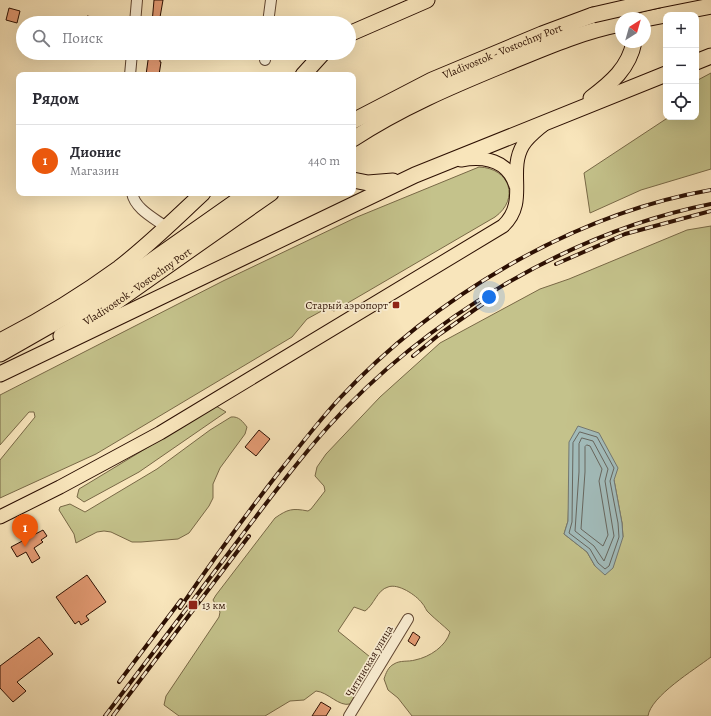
<!DOCTYPE html>
<html lang="ru">
<head>
<meta charset="utf-8">
<style>
  :root { --surface:#fff; --page:#f2f2f3; --text:#2b2b33; --muted:#7c7c81; --line:#e1e1e2; --accent:#ea580c }
  body { margin:0; font-family:Alegreya,serif; background:var(--page); color:var(--text) }
  .controls { position:absolute; right:12px; top:12px; display:grid; overflow:hidden; border-radius:8px; box-shadow:0 4px 16px #0002 }
  .controls button { width:36px; height:36px; display:grid; place-items:center; padding:0; border:0; border-bottom:1px solid var(--line); background:var(--surface); color:var(--text); font:20px sans-serif }
  .compass { position:absolute; left:615px; top:12px; width:36px; height:36px; border-radius:50%; background:var(--surface); box-shadow:0 4px 16px #0002; rotate:37deg }
  .you { position:absolute; left:489px; top:297px; width:14px; height:14px; margin:-10px; border:3px solid #fff; border-radius:50%; background:#1a73e8; box-shadow:0 0 0 6px #1a73e833 }
  .badge { display:grid; place-items:center; width:26px; height:26px; border-radius:50%; background:var(--accent); color:#fff; font-size:13px; font-weight:700 }
  .pin { position:absolute; translate:-50% -33px; filter:drop-shadow(0 1px 2px #0008) }
  .pin::after { content:''; position:absolute; top:21px; width:14px; height:12px; background:inherit; clip-path:polygon(0 0,100% 0,50% 100%) }
  .list { margin:0; padding:0; list-style:none }
  h2 { display:flex; justify-content:space-between; align-items:center; height:52px; margin:0; padding:0 16px; font-size:17px }
  h2 small { font-size:13px; font-weight:400; color:var(--muted) }
  .list li { display:grid; grid-template-columns:26px 1fr auto; gap:12px; align-items:center; box-sizing:border-box; height:72px; padding:0 16px; border-top:1px solid var(--line) }
  .list b { display:block; font-size:15px; white-space:nowrap }
  .list p { margin:0; font-size:13px; white-space:nowrap; color:var(--muted) }
  .list em { font-size:13px; font-style:normal; color:var(--muted) }
  .icon { flex:none; width:22px; height:22px; fill:none; stroke:currentColor; stroke-width:2; stroke-linecap:round; stroke-linejoin:round }
  .map { position:relative; flex:none; width:711px; height:716px; overflow:hidden }
  .search { position:absolute; background:var(--surface); box-shadow:0 4px 16px #0002; left:16px; top:16px; width:340px; height:44px; display:flex; align-items:center; gap:10px; box-sizing:border-box; padding:0 14px; border-radius:22px; color:var(--muted); font-size:15px }
  .panel { position:absolute; background:var(--surface); box-shadow:0 4px 16px #0002; left:16px; top:72px; width:340px; height:124px; border-radius:8px }
  .map>svg:first-child { display:block }
  .green { fill:#c4c28b; stroke:#786846; fill-rule:evenodd }
  .water { fill:#a2bcbb; stroke:#737771 }
  .lines { fill:none; stroke-linecap:round; stroke-linejoin:round }
  .shore { stroke:#67665e; stroke-width:1 }
  .building { fill:#e49b74; stroke:#2c0f02 }
  .minor-casing { stroke:#5f4430; stroke-width:12 }
  .major-casing { stroke:#2c0f02; stroke-width:15 }
  .highway-casing { stroke:#2c0f02; stroke-width:17 }
  .minor { stroke:#faeed3; stroke-width:10 }
  .major { stroke:#f8e5bb; stroke-width:13 }
  .highway { stroke:#f8e5bb; stroke-width:15 }
  .rail-casing { stroke:#2c0f02; stroke-width:4 }
  .rail { stroke:#faeed3; stroke-width:2.5; stroke-dasharray:8; stroke-linecap:butt }
  .highway-bridge-casing { stroke:#2c0f02; stroke-width:17; stroke-linecap:butt }
  .highway-bridge { stroke:#f8e5bb; stroke-width:15 }
  .poi-dot { fill:#8f2418; stroke:#faeed3; stroke-width:1.5 }
  .labels { text-anchor:middle; stroke-width:3.5; stroke-linejoin:round; paint-order:stroke }
  .street-label { font-size:11px; fill:#2c0f02; stroke:#faeed3 }
  .poi-label { font-size:11px; fill:#2c0f02; stroke:#faeed3; text-anchor:end }
</style>
</head>
<body>
<div class="map">
<svg width="711" height="716" viewBox="0 0 711 716">
  <rect width="100%" height="100%" fill="#f8e5bb"/>
  <filter id="stains"><feTurbulence type="fractalNoise" baseFrequency=".005" numOctaves="4"/><feColorMatrix values="0 0 0 0 .2 0 0 0 0 .09 0 0 0 0 .02 0 0 0 .5 -.17"/></filter>
  <radialGradient id="worn" r=".72"><stop offset=".6" stop-color="#630" stop-opacity="0"/><stop offset="1" stop-color="#630" stop-opacity=".3"/></radialGradient>
  <path class="green" d="M711 73V169L641 190 590 213 584 173 669 117H696V81Z
    M479 167C510 168 520 199 495 217L334 311 327 308 307 319 292 337 96 454 0 498V460L35 417 34 412H29L0 445V395L223 281 357 217Z
    M711 226V657C694 670 651 696 648 716H412L398 698 388 690 384 679C386 673 388 667 394 664 400 660 408 662 415 660 430 657 446 646 450 632 443 625 436 620 429 613 426 611 425 606 422 603 416 595 398 583 388 587 377 590 374 605 365 611L354 607 338 631 375 661 350 704C339 707 328 692 316 691L304 700 290 701 265 716H179L164 705 166 696 219 617 220 612 213 600 216 595 275 518C288 509 292 508 308 511L311 509 325 491 324 486 315 476 317 467 326 454 380 397 440 343 540 289 569 279 687 230ZM570 472 614 480 622 523 623 537 595 566 587 552 564 534 568 521Z
    M216 406 226 412 139 472 84 502 77 497 79 489Z
    M231 417C239 416 243 422 247 427L245 434 220 468 213 484V498L209 506 189 533 178 539 141 542H132L111 532 104 531 97 532 76 543 74 534 59 510 60 507 70 504 85 512 157 469 210 430Z"/>
  <path class="water" d="M578 426 599 433 618 468 614 480 622 523 623 537 613 568 605 575 595 566 587 552 564 534 568 521 569 442Z"/>
  <g class="lines">
    <path class="shore" d="M580 432 597 437 614 468 610 481 618 523 619 537 609 566 605 569 598 563 590 549 569 533 572 522 573 443Z
      M582 438 593 441 608 469 605 481 614 536 604 561 594 546 575 531 579 472V444Z
      M587 445 590 446 602 469 599 481 608 535 603 546 581 529 585 472V447Z"/>
  </g>
  <path class="building" d="M154 0H163L159 23H152Z
    M9 8 20 11 17 23 6 20Z
    M87 16 108 20V23H85Z
    M233 17 256 18V23H233Z
    M149 53H160V62H161L159 75H146Z
    M259 430 270 439 256 456 245 447Z
    M43 530 47 536 41 540 43 542 34 548 40 558 32 563 26 552 17 557 11 547Z
    M87 575 106 602 86 616 89 620 81 625 79 621 75 624 56 597Z
    M413 632 420 637 415 646 408 641Z
    M39 637 53 654 17 682 26 691 13 702 0 688V666Z
    M321 702 331 708 326 716H312Z"/>
  <g class="lines">
    <defs>
      <path id="minor" d="M135 23 137 0
        M268 23 271 0
        M265 60V53
        M130 75 132 53
        M132 193C135 209 154 218 166 227
        M349 716 408 619"/>
      <path id="major" d="M461 160C484 156 508 160 516 186
        M0 517 60 487 160 433 503 226C529 202 507 172 523 145 528 137 536 131 543 125"/>
      <g id="highway">
        <path d="M645 19 711 6"/>
        <path d="M349 34 427 0"/>
        <path d="M696 62 711 56"/>
        <path d="M303 75 323 53"/>
        <path d="M591 98C611 83 629 68 634 42"/>
        <path id="s1" d="M353 121 432 80 542 34 593 15"/>
        <path d="M353 139C400 108 452 86 503 65 542 49 580 32 621 24"/>
        <path d="M353 180 368 183 393 181"/>
        <path id="s2" d="M61 336 106 309 271 193"/>
        <path d="M0 341C41 320 82 295 119 268 149 245 176 218 203 193"/>
        <path d="M0 354 100 297 248 193"/>
        <path d="M0 374 415 175 666 74"/>
      </g>
    </defs>
    <use href="#minor" class="minor-casing"/>
    <use href="#major" class="major-casing"/>
    <use href="#highway" class="highway-casing"/>
    <use href="#minor" class="minor"/>
    <use href="#major" class="major"/>
    <use href="#highway" class="highway"/>
    <defs>
      <path id="rail" d="M556 264 625 234 711 211
        M413 356 440 334 487 301
        M180 608C212 561 245 516 279 472 299 447 318 422 339 399 434 297 573 214 711 190
        M119 682 181 600
        M105 716C148 659 191 603 234 546 264 506 294 465 328 427 424 320 569 232 711 204
        M113 716 249 536"/>
    </defs>
    <use href="#rail" class="rail-casing"/>
    <use href="#rail" class="rail"/>
    <defs>
      <path id="highway-bridge" d="M593 15 659 0"/>
    </defs>
    <use href="#highway-bridge" class="highway-bridge-casing"/>
    <use href="#highway-bridge" class="highway-bridge"/>
  </g>
  <g class="poi-dot">
    <rect x="392" y="301" width="8" height="8" rx="2"/>
    <rect x="188" y="600" width="10" height="10" rx="2"/>
  </g>
  <g class="labels">
    <g class="street-label">
      <text dy="4" stroke="none"><textPath href="#s1" startOffset="165">Vladivostok - Vostochny Port</textPath></text>
      <text dy="4" stroke="none"><textPath href="#s2" startOffset="91">Vladivostok - Vostochny Port</textPath></text>
      <text transform="translate(369 661) rotate(-59)" y="4">Читинская улица</text>
    </g>
    <g class="poi-label">
      <text x="388" y="309">Старый аэропорт</text>
      <text x="202" y="609" text-anchor="start">13 км</text>
    </g>
  </g>
  <rect width="100%" height="100%" filter="url(#stains)"/>
  <rect width="100%" height="100%" fill="url(#worn)"/>
</svg>
<div class="controls">
<button>+</button>
<button>−</button>
<button><svg class="icon" aria-label="locate" viewBox="0 0 24 24"><circle cx="12" cy="12" r="6"/><path d="M12 2v4M12 18v4M2 12h4M18 12h4"/></svg></button>
</div>
<svg class="compass" viewBox="-18 -18 36 36"><path d="M0-13l5 13h-10z" fill="#e53935"/><path d="M0 13l5-13h-10z" fill="#7c7c81"/></svg>
<div class="you"></div>
<div class="pin badge" style="left:25px;top:547px">1</div>
<div class="search"><svg class="icon" aria-label="search" viewBox="0 0 24 24"><circle cx="10" cy="10" r="6"/><path d="M15 15l6 6"/></svg>Поиск</div>
<section class="panel">
<h2>Рядом<small></small></h2>
<ul class="list">
<li><span class="badge">1</span><div><b>Дионис</b><p>Магазин</p></div><em>440 m</em></li>
</ul>
</section>
</div>
</body>
</html>
